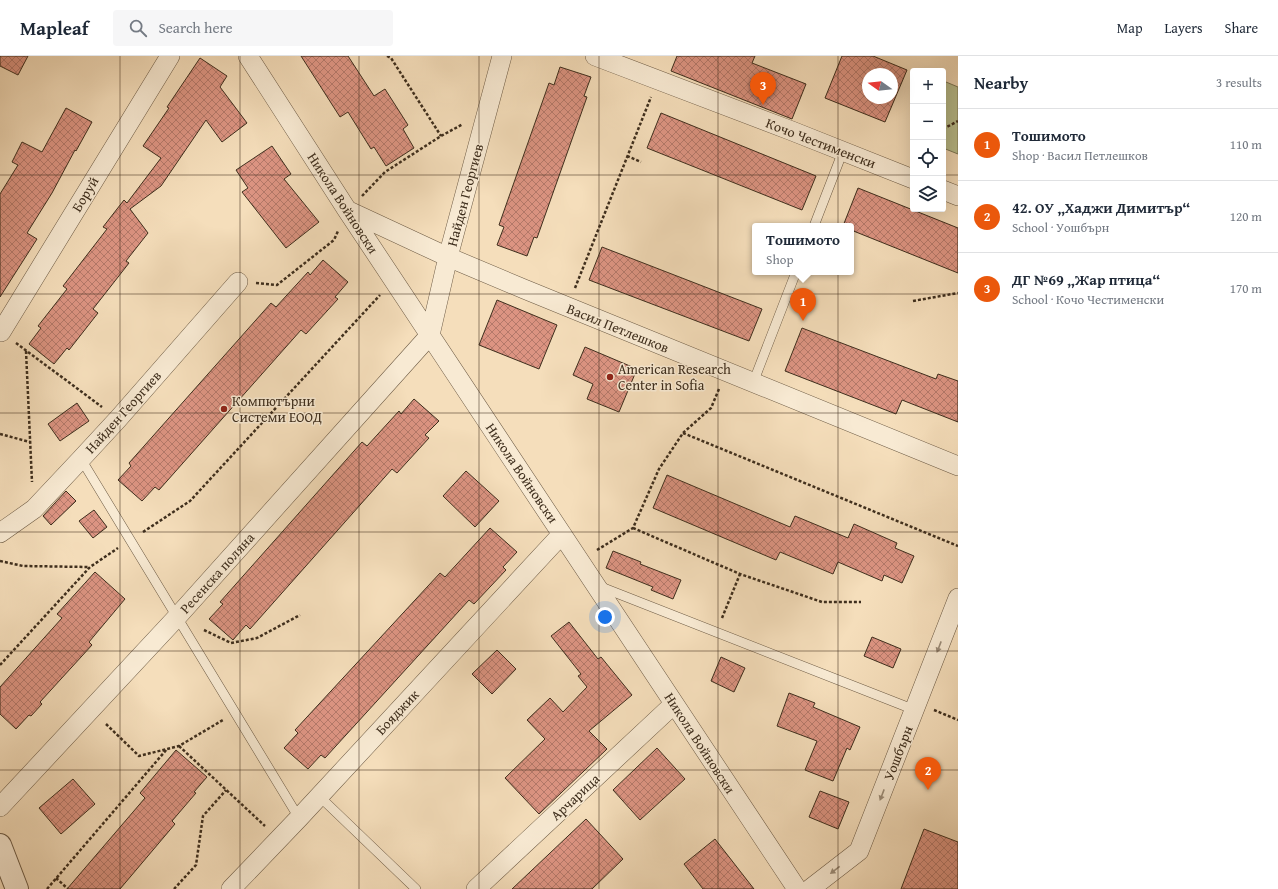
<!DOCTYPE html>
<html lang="en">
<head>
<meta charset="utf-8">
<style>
  :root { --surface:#fff; --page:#f6f6f7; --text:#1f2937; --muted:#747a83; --line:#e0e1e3; --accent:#ea580c }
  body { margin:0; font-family:"Gentium Book Plus",serif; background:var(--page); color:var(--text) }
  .controls { position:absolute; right:12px; top:12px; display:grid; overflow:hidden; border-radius:4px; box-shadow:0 4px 16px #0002 }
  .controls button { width:36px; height:36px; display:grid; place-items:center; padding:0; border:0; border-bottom:1px solid var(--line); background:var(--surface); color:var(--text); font:20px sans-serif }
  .compass { position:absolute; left:862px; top:12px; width:36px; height:36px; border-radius:50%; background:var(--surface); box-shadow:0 4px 16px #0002; rotate:285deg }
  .you { position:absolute; left:605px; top:561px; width:14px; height:14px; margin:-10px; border:3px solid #fff; border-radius:50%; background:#1a73e8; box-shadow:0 0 0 6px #1a73e833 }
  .badge { display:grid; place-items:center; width:26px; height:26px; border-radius:50%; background:var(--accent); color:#fff; font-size:13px; font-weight:700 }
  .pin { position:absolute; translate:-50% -33px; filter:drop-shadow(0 1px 2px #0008) }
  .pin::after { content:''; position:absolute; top:21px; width:14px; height:12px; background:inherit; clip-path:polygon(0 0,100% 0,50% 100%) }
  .popup { position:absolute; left:752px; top:167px; width:102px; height:52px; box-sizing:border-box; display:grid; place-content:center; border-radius:4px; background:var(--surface); filter:drop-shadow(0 1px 3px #0005); font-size:13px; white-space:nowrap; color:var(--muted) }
  .popup b { font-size:15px; color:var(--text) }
  .popup::after { content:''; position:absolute; left:50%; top:100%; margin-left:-8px; border:8px solid transparent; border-top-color:var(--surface) }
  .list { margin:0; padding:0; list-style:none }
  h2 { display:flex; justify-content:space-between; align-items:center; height:52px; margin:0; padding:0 16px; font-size:17px }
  h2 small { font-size:13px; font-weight:400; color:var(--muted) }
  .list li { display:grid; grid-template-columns:26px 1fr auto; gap:12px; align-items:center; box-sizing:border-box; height:72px; padding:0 16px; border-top:1px solid var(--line) }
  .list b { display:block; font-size:15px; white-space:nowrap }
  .list p { margin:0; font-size:13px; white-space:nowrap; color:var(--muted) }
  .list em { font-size:13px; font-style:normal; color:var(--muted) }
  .icon { flex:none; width:22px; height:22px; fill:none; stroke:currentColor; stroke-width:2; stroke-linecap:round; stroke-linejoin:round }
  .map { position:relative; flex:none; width:958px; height:833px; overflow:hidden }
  header { display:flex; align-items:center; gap:24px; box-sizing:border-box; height:56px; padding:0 20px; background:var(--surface); border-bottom:1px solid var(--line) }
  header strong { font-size:19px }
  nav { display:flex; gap:22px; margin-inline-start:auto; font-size:14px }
  .search { width:280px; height:36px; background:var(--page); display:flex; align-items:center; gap:10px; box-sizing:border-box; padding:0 14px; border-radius:4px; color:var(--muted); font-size:15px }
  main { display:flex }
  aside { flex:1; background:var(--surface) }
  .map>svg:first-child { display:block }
  .green { fill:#bac292; stroke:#7c7858 }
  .building { fill:url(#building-cross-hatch); stroke:#3e2e1d; fill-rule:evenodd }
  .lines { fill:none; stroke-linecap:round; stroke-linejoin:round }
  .service-casing { stroke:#6c5a44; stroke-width:10 }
  .minor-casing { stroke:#6c5a44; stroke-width:20 }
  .tertiary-casing { stroke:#6c5a44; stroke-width:24 }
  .path { stroke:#3e2e1d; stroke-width:2.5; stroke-dasharray:3 2; stroke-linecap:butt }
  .service { stroke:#f8ead3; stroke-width:9 }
  .minor { stroke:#f8ead3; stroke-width:19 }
  .tertiary { stroke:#f8ead3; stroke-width:22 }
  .oneway { fill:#9b8c78 }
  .grid { fill:none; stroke:#3e2e1d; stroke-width:1; stroke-opacity:0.55 }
  .poi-dot { fill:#8f2418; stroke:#f8ead3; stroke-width:1.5 }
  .labels { text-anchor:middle; stroke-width:3; stroke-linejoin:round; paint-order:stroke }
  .street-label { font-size:14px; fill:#3e2e1d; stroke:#f8ead3 }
  .poi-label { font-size:14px; fill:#3e2e1d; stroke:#f8ead3; text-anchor:start }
</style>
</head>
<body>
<header>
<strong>Mapleaf</strong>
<div class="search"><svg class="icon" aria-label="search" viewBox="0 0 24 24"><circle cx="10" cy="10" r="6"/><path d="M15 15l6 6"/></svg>Search here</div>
<nav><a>Map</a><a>Layers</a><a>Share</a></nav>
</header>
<main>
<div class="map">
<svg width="958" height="833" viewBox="0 0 958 833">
  <defs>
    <pattern id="building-cross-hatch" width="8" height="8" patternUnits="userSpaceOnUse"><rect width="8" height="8" fill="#dc9482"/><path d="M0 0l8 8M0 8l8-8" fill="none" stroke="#b4796a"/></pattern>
  </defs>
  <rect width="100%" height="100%" fill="#f5debb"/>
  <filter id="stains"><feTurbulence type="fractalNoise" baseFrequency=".005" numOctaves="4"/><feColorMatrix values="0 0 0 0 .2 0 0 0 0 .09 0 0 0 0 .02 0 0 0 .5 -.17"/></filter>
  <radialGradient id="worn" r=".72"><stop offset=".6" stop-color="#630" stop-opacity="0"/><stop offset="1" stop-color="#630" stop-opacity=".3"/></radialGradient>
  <path class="green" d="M946 26 958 31V98L943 92V33Z"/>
  <path class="building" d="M0 0H28L18 19 0 10Z
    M301 0H348L374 40 385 33 408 69 403 73 414 92 386 110 374 91 371 93 348 56 340 61Z
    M677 0H755L752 7 806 28 792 63 671 15Z
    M842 0H873L907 14 885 66 825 42ZM868 18H892V42H868Z
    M200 2 227 20 220 31 247 67 222 86 206 64 161 130 130 153 148 177 126 205 129 207 93 253 98 257 69 294 67 292 54 308 29 288 41 272 38 270 67 233 63 230 107 173 103 171 124 144 127 147 161 102 143 90 169 52 167 51Z
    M560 11 591 21 584 40 587 41 537 182 534 181 527 200 497 189 504 171 499 169 549 27 554 29Z
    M66 52 92 66 76 95 75 94 52 137 27 177 37 183 0 241V138L18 109 12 106 22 86 42 96Z
    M661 57 816 120 802 154 647 92Z
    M272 90 291 118 284 123 319 166 286 192 242 136 248 132 236 114Z
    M858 132 958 172V217L851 174V170H843Z
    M602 191 762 253 749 285 589 224Z
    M323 204 348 226 335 241 338 243 306 278 301 274 159 434 155 431 142 445 118 424 131 410 129 407 271 247 276 251 308 216 310 219Z
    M497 244 557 269 539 313 479 289Z
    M802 272 936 323 938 318 958 325V366L902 344 896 358 785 315Z
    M585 291 637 313 619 356 587 343 593 328 573 319Z
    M414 343 439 365 425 379 429 382 397 417 392 413 250 573 246 569 233 584 209 563 223 548 220 546 362 386 367 390 399 355 401 358Z
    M77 347 89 365 60 385 48 368Z
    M466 415 499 445 475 471 443 440Z
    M667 419 790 471 795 460 848 482 854 468 897 487 895 492 914 500 902 527 884 519 882 525 838 506 833 518 780 496 776 504 653 452Z
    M66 435 76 445 51 469 43 460Z
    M94 454 107 471 93 482 79 465Z
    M490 472 517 496 503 511 506 514 474 548 469 544 325 702 321 699 308 713 284 692 298 677 295 674 440 517 445 521Z
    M613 495 641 506 640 508 681 524 673 543 651 534 653 531 606 512Z
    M95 516 125 543 89 586 92 589 40 646 42 648 31 660 29 659 16 673 0 658V631L62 562 57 558Z
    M569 566 598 603 601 601 632 639 589 675 607 693 539 758 505 722 545 683 527 664 550 642 563 656 587 631 578 620 581 618 551 580Z
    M872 581 901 593 893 612 864 600Z
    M497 594 516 613 492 638 472 618Z
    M721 601 745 612 734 636 711 625Z
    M789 637 815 647 813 651 860 671 850 694 847 692 833 725 805 714 817 685 777 670Z
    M657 692 685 723 640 764 613 734Z
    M176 694 207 721 194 736 196 737 172 765 175 768 120 833H67L145 742 140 737Z
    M73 723 95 748 61 778 39 752Z
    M820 735 849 746 838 773 809 761Z
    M586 763 623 803 592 833H512Z
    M924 773 958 786V833H901Z
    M715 783 754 833H703L684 808Z"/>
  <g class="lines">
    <defs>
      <path id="service" d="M814 170 843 95
        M753 327 796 216
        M81 403 299 762
        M601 531 915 654
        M319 740 416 833"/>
      <path id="minor" d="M248 0 347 154 797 833
        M595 0 792 75 913 123
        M943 134 958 140
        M347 154 448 201 524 233 958 410
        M1 276 170 0
        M0 477 34 453 81 403 118 363 238 226
        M0 751 177 561 430 279 448 201 502 0
        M231 833 299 762 562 478
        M476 833 674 648
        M810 833 859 795 958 542"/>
      <path id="tertiary" d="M0 789 17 833"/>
    </defs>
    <use href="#service" class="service-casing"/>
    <use href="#minor" class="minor-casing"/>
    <use href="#tertiary" class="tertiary-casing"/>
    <path class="path" d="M387 0 391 2 441 80
      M943 73 958 65
      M627 100 641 106
      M362 140 385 116 441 80 463 68
      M256 227 277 229 334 184 338 175
      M575 232 651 41
      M913 245 958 237
      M16 287 102 351
      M26 295 32 426
      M683 377 958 490
      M0 378 30 386
      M633 472 740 518 822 546H861
      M143 476 190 445 380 239
      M597 494 633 472 659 413 683 377 711 352 719 333
      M0 505 23 510 89 511
      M722 562 740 518
      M204 574 231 587 257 582 300 559
      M0 609 90 511 118 492
      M934 654 958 664
      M106 668 139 700 179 690 223 664
      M179 690 265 770
      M56 822 68 833
      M47 833 167 693
      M174 833 196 809 203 760 226 734"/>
    <use href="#service" class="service"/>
    <use href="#minor" class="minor"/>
    <use href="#tertiary" class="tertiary"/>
  </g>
  <defs><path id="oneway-solid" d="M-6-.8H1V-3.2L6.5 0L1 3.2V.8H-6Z"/></defs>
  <g class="oneway">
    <use href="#oneway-solid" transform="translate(939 591) rotate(111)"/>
    <use href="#oneway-solid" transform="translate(882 739) rotate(111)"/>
    <use href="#oneway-solid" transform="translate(835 814) rotate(142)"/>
  </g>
  <path class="grid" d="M120 0V833M240 0V833M359 0V833M479 0V833M599 0V833M718 0V833M838 0V833M0 119H913M943 119H958M0 238H958M0 357H958M0 476H958M0 595H958M0 714H958"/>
  <g class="poi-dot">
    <circle cx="610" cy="321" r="4"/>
    <circle cx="224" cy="353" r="4"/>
  </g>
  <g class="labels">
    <g class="street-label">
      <text transform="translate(821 87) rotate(21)" y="5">Кочо Честименски</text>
      <text transform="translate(85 138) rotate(-59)" y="5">Боруй</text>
      <text transform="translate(465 139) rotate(-75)" y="5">Найден Георгиев</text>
      <text transform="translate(343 147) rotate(57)" y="5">Никола Войновски</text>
      <text transform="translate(618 272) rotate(22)" y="5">Васил Петлешков</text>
      <text transform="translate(123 356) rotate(-48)" y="5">Найден Георгиев</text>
      <text transform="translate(522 417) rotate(56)" y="5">Никола Войновски</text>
      <text transform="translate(217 517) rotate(-48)" y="5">Ресенска поляна</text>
      <text transform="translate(397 656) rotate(-47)" y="5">Бояджик</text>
      <text transform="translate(700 687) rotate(57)" y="5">Никола Войновски</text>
      <text transform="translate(898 697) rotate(-69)" y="5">Уошбърн</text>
      <text transform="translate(575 741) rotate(-43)" y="5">Арчарица</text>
    </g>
    <g class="poi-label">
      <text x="618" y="318">American Research<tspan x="618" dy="16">Center in Sofia</tspan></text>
      <text x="232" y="350">Компютърни<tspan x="232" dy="16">Системи ЕООД</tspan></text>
    </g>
  </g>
  <rect width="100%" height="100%" filter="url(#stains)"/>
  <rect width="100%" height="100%" fill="url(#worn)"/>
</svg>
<div class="controls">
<button>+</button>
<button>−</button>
<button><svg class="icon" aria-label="locate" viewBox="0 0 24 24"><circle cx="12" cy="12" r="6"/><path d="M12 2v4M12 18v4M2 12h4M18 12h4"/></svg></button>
<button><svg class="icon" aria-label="layers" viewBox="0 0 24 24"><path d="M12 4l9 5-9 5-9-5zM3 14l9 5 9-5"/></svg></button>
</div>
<svg class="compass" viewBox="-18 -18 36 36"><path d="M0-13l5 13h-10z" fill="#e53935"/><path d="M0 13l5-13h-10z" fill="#747a83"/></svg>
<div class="you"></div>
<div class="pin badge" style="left:803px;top:265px">1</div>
<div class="popup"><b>Тошимото</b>Shop</div>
<div class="pin badge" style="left:928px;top:734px">2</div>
<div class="pin badge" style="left:763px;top:49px">3</div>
</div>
<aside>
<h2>Nearby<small>3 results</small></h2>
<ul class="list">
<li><span class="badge">1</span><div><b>Тошимото</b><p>Shop · Васил Петлешков</p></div><em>110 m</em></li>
<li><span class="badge">2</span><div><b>42. ОУ „Хаджи Димитър“</b><p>School · Уошбърн</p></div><em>120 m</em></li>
<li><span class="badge">3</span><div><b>ДГ №69 „Жар птица“</b><p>School · Кочо Честименски</p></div><em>170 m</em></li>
</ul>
</aside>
</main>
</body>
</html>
